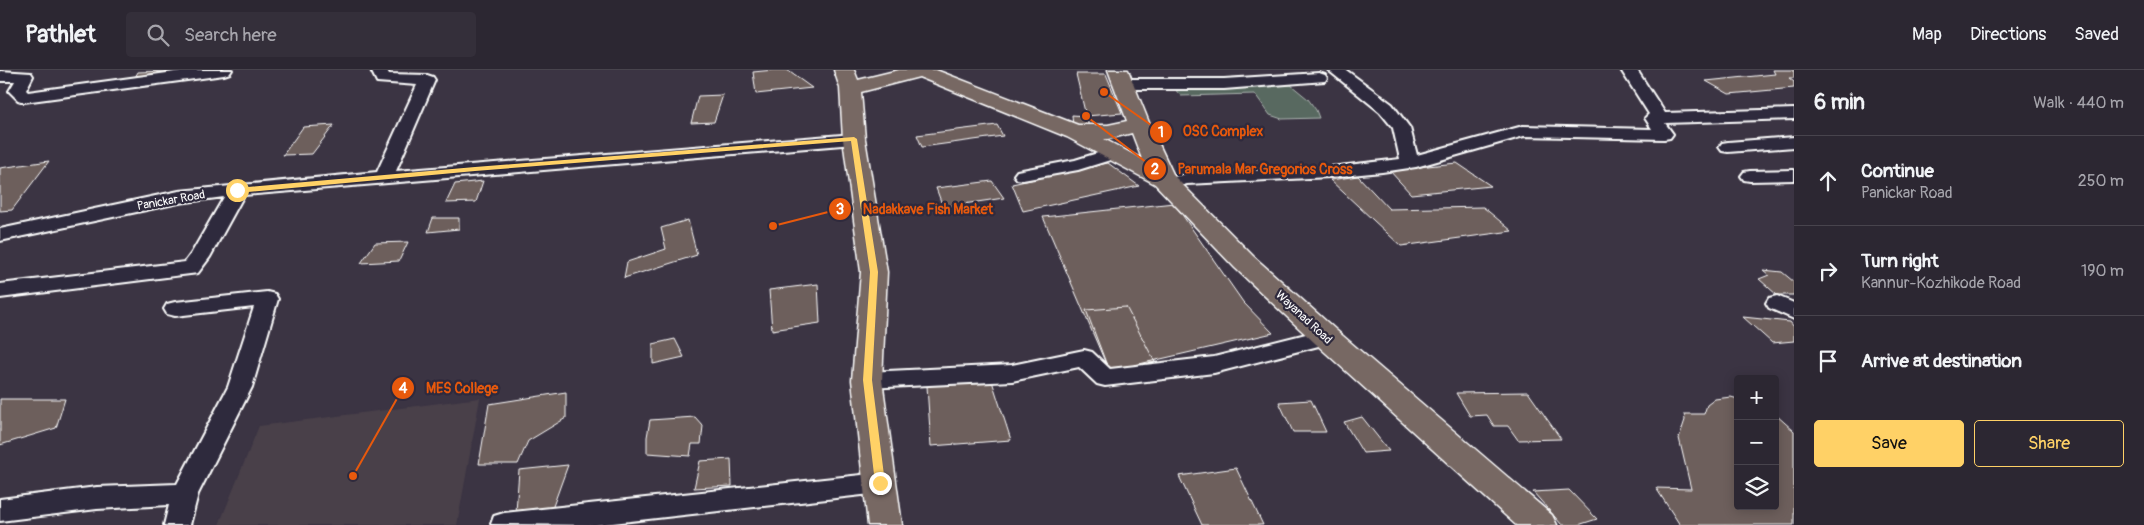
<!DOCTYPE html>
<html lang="en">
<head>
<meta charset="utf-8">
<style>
  :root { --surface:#2c2732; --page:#342f3a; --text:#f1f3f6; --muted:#a6a5ac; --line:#48444d; --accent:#ffd166 }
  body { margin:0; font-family:Pangolin,sans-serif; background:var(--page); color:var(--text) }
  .controls { position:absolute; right:15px; bottom:15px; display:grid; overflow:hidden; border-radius:5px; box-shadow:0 2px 12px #0003 }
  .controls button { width:45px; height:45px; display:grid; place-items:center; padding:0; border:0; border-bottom:1px solid var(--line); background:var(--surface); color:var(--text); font:25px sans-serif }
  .stop { position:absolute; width:15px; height:15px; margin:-11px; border:4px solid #ffd166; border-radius:50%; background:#fff }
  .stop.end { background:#ffd166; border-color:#fff; box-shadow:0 1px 5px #0008 }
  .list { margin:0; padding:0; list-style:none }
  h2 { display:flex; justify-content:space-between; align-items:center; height:65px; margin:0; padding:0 20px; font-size:21px }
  h2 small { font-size:16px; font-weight:400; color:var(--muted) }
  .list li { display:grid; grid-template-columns:32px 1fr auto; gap:15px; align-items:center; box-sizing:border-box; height:90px; padding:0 20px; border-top:1px solid var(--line) }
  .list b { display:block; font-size:19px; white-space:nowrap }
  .list p { margin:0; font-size:16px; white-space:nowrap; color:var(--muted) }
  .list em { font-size:16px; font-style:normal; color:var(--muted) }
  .actions { display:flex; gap:10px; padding:15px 20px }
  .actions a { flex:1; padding:11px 0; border:1px solid var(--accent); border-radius:5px; text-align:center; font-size:18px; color:var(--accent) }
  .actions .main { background:var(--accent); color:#111 }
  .icon { flex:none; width:28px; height:28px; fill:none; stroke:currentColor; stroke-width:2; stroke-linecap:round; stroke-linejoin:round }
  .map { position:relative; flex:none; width:1794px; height:455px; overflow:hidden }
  header { display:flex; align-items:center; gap:30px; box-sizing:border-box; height:70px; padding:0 25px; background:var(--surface); border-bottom:1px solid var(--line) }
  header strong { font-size:24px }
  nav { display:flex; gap:28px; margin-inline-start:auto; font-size:18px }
  .search { width:350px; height:45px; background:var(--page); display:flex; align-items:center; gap:12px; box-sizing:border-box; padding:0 18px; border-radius:5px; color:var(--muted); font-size:19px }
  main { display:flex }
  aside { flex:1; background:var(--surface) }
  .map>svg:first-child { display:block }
  .built { fill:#4a414a }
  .green { fill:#586961; stroke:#acb4b0 }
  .building { fill:#6d5e5b; stroke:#fff }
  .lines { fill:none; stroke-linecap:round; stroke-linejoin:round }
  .minor-casing { stroke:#fff; stroke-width:4 }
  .major-casing { stroke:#fff; stroke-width:3 }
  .minor { fill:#2f2a3d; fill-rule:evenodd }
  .major { fill:#776864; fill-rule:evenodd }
  .route { fill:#ffd166 }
  .labels { text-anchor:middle; stroke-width:4.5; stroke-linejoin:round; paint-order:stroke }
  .street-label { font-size:12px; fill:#fff; stroke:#2f2a3d }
  .leader { fill:none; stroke:#e8590c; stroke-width:2 }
  .callout-dot { fill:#e8590c; stroke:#2f2a3d; stroke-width:2 }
  .mark-label { font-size:15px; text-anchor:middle; font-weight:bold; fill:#fff }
  .callout-label { font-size:14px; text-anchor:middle; font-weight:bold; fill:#e8590c; stroke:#2f2a3d; stroke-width:4.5; stroke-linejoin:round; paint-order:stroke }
</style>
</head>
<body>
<header>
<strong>Pathlet</strong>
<div class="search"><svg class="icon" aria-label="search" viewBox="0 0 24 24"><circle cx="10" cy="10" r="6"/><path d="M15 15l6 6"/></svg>Search here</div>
<nav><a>Map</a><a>Directions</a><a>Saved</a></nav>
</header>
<main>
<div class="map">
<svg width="1794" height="455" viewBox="0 0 1794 455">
  <rect width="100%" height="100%" fill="#3b3443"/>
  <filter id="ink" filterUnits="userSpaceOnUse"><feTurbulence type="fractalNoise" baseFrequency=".02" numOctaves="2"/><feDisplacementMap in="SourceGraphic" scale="10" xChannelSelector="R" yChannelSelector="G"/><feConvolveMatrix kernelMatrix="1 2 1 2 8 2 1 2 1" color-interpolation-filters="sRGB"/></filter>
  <g filter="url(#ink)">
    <path class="built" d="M480 328 457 455H219L259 356Z"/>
    <path class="green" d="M1241 7 1259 13 1291 15 1308 29 1316 40 1319 48 1282 49 1270 45 1255 24 1181 26 1168 12Z"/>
    <path class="building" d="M774 0H787L812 18 756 24 753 2Z
      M1773 0H1794V8H1789L1794 12V18L1729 24 1706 11 1775 4Z
      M169 1 164 6 134 9 138 2Z
      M1076 4H1106L1122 43 1086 46Z
      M723 25 714 52 691 53 698 26Z
      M1072 45 1086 46 1089 57H1073Z
      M334 55 312 84 283 85 303 57Z
      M997 55 1003 66 922 77 917 65Z
      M49 91 12 140 0 141V98Z
      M1108 93 1139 116 1023 141 1012 114Z
      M1457 93 1491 116 1411 124 1389 100Z
      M1358 106 1389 139 1483 137 1512 161 1401 176 1330 110Z
      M483 111 476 132 446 133 455 114Z
      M992 111 1004 128 943 137 936 118Z
      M1174 133 1243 232 1273 263 1109 301 1043 147Z
      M433 148H459V159L428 162Z
      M688 150 697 185 624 208 627 192 666 179 661 158Z
      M408 172 399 191 361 193 375 173Z
      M1763 200 1782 202 1794 212V225H1777L1759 209 1769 205Z
      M818 214 820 253 772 260 769 220Z
      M1126 237 1157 296 1109 301 1086 240Z
      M1743 247 1790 252 1794 257V271L1772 273Z
      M675 269 684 287 653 294V274Z
      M991 308 1011 370 931 376 927 316Z
      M566 322V348L528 371 518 394H479L489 334Z
      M1528 322 1561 369 1518 370 1508 356H1494L1487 345 1470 346 1456 323Z
      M1731 327 1738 329V436H1775V344L1794 361V455H1680L1656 418 1691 419 1679 368 1685 350 1684 344H1704L1707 335 1715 329Z
      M0 329H65L56 358 0 375Z
      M1311 330 1326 362H1293L1279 332Z
      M695 347 703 356 701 374H692L690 386 647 383V367L650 350Z
      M1362 347 1389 381 1363 383 1344 352Z
      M731 389 732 416 694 418 700 391Z
      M568 395 552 439 516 442 519 400Z
      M1236 398 1263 455H1202L1179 406Z
      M1569 420 1597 449 1578 455H1562L1533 422Z"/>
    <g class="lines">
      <defs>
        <path id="minor" d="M189 0H232L230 3 224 5 24 32 18 30 9 21 15 11H0V1L31 3 33 6 26 20 28 22Z
          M371 0H387L389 4 427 5 433 7 435 10 396 101 854 64 860 65 863 69 860 73 854 74 244 125 210 187 198 203 0 228V214L185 192 191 184 224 127 179 133 0 171V159L179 121 377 102 417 15 377 12Z
          M1328 0H1346L1392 34 1410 58 1417 85 1523 56 1652 59 1645 48 1649 44 1621 0H1637L1665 43 1794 39V49L1665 53 1673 64 1670 68 1664 69 1524 66 1416 97 1382 102 1330 107 1187 114 1167 120 1160 118 1158 114 1160 110 1187 104 1330 97 1400 89 1393 58 1380 42Z
          M1319 3 1325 5 1327 8 1325 11 1224 19H1122L1116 17 1114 14 1116 11 1122 9H1224Z
          M1794 67V77L1728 82 1722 81 1719 77 1722 73 1728 72Z
          M1114 78 1120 79 1123 83 1120 87 1078 100 1023 110 1017 109 1014 105 1017 101 1075 90Z
          M1794 100V110L1750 111 1744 110 1741 106 1744 102 1750 101Z
          M267 222 275 224 278 229 252 317 198 424 190 455H164L169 435 97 439 0 451V429L97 417 177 414 228 317 254 237 175 246 167 244 164 239 167 234 175 232Z
          M1777 226 1794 233V249L1769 238 1766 233 1769 228Z
          M1326 259 1334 262 1337 267 1334 272 1214 303 1105 316 1097 314 1079 297 1012 311 867 318 859 316 855 310 859 304 867 302 1012 295 1084 280 1092 282 1110 299 1214 287Z
          M880 403 889 406 893 413 889 420 880 423 595 455 491 454 494 446 504 443Z"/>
        <path id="major" d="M834 0H854L858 10 899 0H936L1078 55H1108L1127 51 1108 0H1128L1150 55 1174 106 1253 186 1336 260 1552 445 1557 455H1516L1316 274 1235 198 1155 114 1067 67 919 7 861 22 865 69 887 202 882 310 902 455H868L852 310 861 202 843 69 840 18ZM1132 63 1142 89 1104 69H1108Z"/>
      </defs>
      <use href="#minor" class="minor-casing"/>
      <use href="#major" class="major-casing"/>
      <use href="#minor" class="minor"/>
      <use href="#major" class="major"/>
    </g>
  </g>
  <path class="route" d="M854 67 857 69 878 202 872 310 885 413 880 417 875 413 863 310 870 202 851 71 475 101 237 123 233 120 237 118 475 97Z"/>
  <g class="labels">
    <g class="street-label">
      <text transform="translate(171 130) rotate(-10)" y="4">Panickar Road</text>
      <text transform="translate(1304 247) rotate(43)" y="4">Wayanad Road</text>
    </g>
  </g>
  <path class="leader" d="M1104 22L1161 62M1086 46L1155 99M773 156L840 139M353 406L403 318"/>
  <g class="callout-dot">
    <circle cx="1104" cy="22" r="5"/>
    <circle cx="1086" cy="46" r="5"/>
    <circle cx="773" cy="156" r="5"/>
    <circle cx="353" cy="406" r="5"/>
    <circle cx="1161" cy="62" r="12"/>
    <circle cx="1155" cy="99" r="12"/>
    <circle cx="840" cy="139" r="12"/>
    <circle cx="403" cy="318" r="12"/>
  </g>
  <g class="mark-label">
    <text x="1161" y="67">1</text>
    <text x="1155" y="104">2</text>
    <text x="840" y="144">3</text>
    <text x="403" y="323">4</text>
  </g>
  <g class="callout-label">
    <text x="1223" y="66">OSC Complex</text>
    <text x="1265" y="104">Parumala Mar Gregorios Cross</text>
    <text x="928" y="144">Nadakkave Fish Market</text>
    <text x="462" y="323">MES College</text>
  </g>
</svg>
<div class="controls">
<button>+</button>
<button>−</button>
<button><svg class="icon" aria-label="layers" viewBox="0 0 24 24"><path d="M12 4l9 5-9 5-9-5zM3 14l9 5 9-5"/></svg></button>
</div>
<div class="stop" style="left:237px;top:120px"></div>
<div class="stop end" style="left:880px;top:413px"></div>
</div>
<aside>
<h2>6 min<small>Walk · 440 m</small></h2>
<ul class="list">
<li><svg class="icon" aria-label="ahead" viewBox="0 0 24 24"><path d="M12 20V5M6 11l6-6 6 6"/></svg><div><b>Continue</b><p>Panickar Road</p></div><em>250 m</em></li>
<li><svg class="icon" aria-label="right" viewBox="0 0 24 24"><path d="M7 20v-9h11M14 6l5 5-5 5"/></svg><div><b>Turn right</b><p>Kannur-Kozhikode Road</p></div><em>190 m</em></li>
<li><svg class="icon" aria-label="arrive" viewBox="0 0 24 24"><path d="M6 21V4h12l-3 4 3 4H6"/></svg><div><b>Arrive at destination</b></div></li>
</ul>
<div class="actions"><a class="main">Save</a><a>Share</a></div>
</aside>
</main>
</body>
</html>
